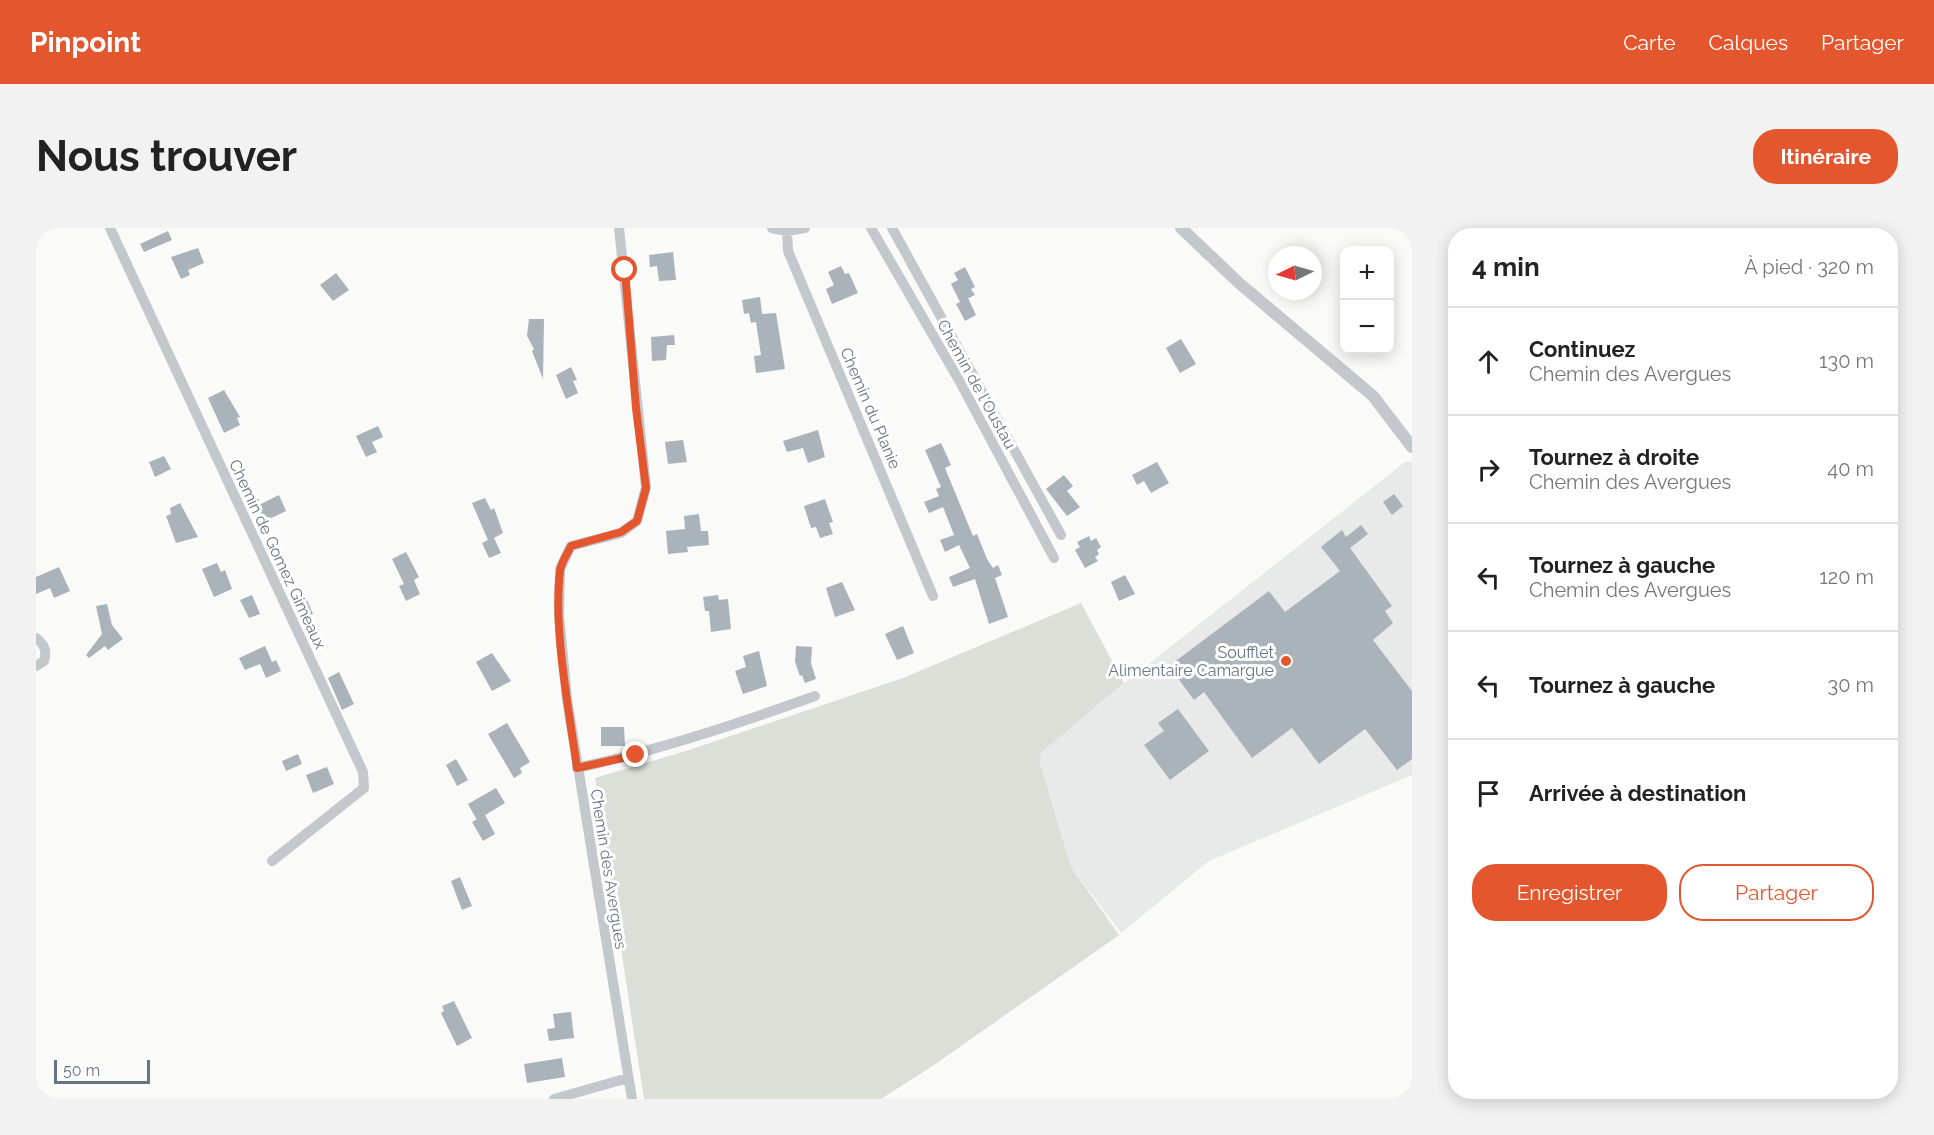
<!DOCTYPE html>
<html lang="fr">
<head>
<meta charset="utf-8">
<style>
  :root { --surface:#fff; --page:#f2f2f2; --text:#222; --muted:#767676; --line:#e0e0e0; --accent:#e4572e }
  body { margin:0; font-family:Raleway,sans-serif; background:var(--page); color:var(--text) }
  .controls { position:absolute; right:18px; top:18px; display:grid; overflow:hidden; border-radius:12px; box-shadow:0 3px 15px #0003 }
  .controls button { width:54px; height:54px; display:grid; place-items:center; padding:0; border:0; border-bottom:2px solid var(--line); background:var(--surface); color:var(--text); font:30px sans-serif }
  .compass { position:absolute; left:1232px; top:18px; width:54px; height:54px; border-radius:50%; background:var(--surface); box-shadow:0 3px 15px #0003; rotate:265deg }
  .scale { position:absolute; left:18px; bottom:15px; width:96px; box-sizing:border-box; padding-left:6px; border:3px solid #657683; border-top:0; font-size:16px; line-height:21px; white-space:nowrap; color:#657683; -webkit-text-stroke:4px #fff; paint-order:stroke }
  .stop { position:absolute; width:18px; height:18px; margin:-14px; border:4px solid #e4572e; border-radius:50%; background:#fff }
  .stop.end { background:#e4572e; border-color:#fff; box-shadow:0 2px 6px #0008 }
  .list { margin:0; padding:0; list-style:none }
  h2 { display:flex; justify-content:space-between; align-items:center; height:78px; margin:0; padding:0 24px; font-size:26px }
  h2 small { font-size:20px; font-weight:400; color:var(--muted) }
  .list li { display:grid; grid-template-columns:39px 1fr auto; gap:18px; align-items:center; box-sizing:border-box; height:108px; padding:0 24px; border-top:2px solid var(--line) }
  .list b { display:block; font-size:22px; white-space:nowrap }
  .list p { margin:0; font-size:20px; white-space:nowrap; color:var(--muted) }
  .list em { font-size:20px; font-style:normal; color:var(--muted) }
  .actions { display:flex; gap:12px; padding:18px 24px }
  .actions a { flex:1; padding:14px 0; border:2px solid var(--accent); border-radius:24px; text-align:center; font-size:21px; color:var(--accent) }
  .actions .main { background:var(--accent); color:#fff }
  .icon { flex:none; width:33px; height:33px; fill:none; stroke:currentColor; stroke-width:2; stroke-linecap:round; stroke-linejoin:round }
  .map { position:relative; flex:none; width:1376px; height:871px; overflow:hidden; border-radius:24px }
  header { display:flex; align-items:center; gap:36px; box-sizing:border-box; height:84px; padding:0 30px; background:var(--accent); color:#fff }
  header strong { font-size:28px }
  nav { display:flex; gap:33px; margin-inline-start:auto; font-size:21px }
  .intro { display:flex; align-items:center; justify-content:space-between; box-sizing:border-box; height:144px; padding:0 36px }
  h1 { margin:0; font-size:42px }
  .button { padding:15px 27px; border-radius:24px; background:var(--accent); color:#fff; font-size:21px; font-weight:700 }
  main { display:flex; gap:36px; padding:0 36px }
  aside { flex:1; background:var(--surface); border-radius:24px; box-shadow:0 3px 15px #0003 }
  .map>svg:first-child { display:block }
  .built { fill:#e8e9e9 }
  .green { fill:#dadfd7 }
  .building { fill:#aab3b9 }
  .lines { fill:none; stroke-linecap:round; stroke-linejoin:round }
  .minor { stroke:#c3c8cc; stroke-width:10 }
  .tertiary { stroke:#c3c8cc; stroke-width:12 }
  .route { stroke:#e4572e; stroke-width:8 }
  .poi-dot { fill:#e4572e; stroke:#fff; stroke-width:2 }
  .labels { text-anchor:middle; stroke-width:6; stroke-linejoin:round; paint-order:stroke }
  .street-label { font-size:16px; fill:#657683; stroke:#fff }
  .poi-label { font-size:16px; fill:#657683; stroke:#fff; text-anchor:end }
</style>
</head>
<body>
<header>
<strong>Pinpoint</strong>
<nav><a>Carte</a><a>Calques</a><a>Partager</a></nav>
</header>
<div class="intro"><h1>Nous trouver</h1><a class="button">Itinéraire</a></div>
<main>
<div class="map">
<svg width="1376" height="871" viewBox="0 0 1376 871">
  <rect width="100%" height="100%" fill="#fafaf8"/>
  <path class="built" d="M1369 234H1376V547L1173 633 1085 705 1035 639 1004 535 1005 525 1086 457Z"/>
  <path class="green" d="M1045 375 1088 455 1005 525 1004 535 1035 639 1083 707 898 837 845 871H608L559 550 650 523 867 450Z"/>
  <path class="building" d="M132 3 136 12 108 24 104 16Z
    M162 20 168 35 152 42 154 47 145 51 135 29Z
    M637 24 640 52 623 53 621 38 614 39 613 27Z
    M805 38 809 46 813 45 822 65 796 76 790 61 798 57 792 44Z
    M929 39 939 59 935 61 939 67 924 74 915 56 922 52 918 45Z
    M300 45 313 62 297 73 284 57Z
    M724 69 726 86 740 85 749 141 720 145 718 128 725 127 720 94 715 95 713 85 708 86 706 72Z
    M932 70 940 87 929 93 920 76Z
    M493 91H508L507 151 496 123 498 121 491 108Z
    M638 107 639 117H631L630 132 616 133 615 109Z
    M1145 111 1160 136 1144 145 1130 120Z
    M535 139 541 152 537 153 542 165 530 171 520 147Z
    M188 162 204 189 201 190 204 197 188 205 172 170Z
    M342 198 347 209 336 214 341 224 330 229 320 208Z
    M782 202 789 229 772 235 767 220 751 224 747 213Z
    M647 212 651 234 632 236 629 214Z
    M905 215 915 237 909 240 937 308 941 306 951 331 957 340 962 337 966 347 959 350 972 389 953 396 939 351 917 359 913 349 934 340 923 317 909 324 904 312 918 307 907 279 893 285 888 274 903 268 900 261 905 259 889 222Z
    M128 228 135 241 119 249 113 234Z
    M1121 234 1133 255 1115 265 1108 253 1101 257 1096 247Z
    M1028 247 1037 258 1031 263 1044 279 1031 288 1010 261Z
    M1358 266 1367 278 1356 287 1347 274Z
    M243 267 250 283 227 294 219 279Z
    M449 270 455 282 458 280 467 305 458 310 465 325 453 330 446 315 452 312 436 275Z
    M789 271 797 294 793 295 797 306 784 310 780 299 775 300 768 278Z
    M144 275 162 309 140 315 130 288 135 286 134 280Z
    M663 286 665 303H672L673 317 651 319 652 324 632 326 630 303 649 301 648 288Z
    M1325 297 1332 306 1314 320 1356 378 1349 383 1357 395 1337 412 1376 463V531L1361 542 1329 501 1283 536 1256 500 1216 530 1168 464 1158 472 1133 438 1233 363 1249 384 1304 343 1285 319 1306 302 1310 309Z
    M1053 308 1055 313 1060 310 1065 319 1061 322 1063 326 1059 329 1062 333 1049 340 1039 322 1044 319 1041 314Z
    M370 324 383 349 378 352 384 366 370 373 363 358 368 356 356 331Z
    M181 335 185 344 189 342 196 361 178 369 166 341Z
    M23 339 34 363 18 370 14 360 0 366V349Z
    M1089 347 1099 366 1083 373 1075 354Z
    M806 354 819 382 799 389 790 360Z
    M266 360 277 386 265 392 253 366Z
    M216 367 224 386 213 390 204 372Z
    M682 367 683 372 692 371 695 401 675 404 673 383H669L667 369Z
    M71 376 76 397 87 411 72 422 69 418 53 430 50 427 66 406 60 378Z
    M867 398 878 425 861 432 849 406Z
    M229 418 236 434 240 432 245 443 230 450 224 436 209 442 203 430Z
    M760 418 776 419 775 435 780 451 769 455 766 447 764 448 759 434Z
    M723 423 731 458 707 466 699 443 710 439 707 428Z
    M456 425 475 453 456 463 440 434Z
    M303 444 318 476 306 482 292 450Z
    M1142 481 1173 523 1134 552 1108 517 1128 503 1122 495Z
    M471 495 494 534 484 540 486 545 478 550 452 506Z
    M565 499H588L589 518H565Z
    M262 526 266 536 250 543 246 533Z
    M420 531 432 552 421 558 410 537Z
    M291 539 298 556 277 565 270 547Z
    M460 560 469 575 441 592 432 576Z
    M449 587 459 606 447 613 436 594Z
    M424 649 436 678 426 682 415 653Z
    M418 773 436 810 421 818 405 785 408 783 406 778Z
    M535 784 538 810 513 813 511 801 519 800 517 786Z
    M526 830 529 849 491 855 488 836Z"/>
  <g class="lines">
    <path class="minor" d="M74 0 327 544 328 560 236 633
      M583 0 610 259 601 293 585 305 535 318 524 341 523 387 531 471 596 871
      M736 0 751 3 769 0
      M835 0 924 154 1018 330
      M856 0 1025 307
      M751 3 752 23 897 368
      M0 410C9 417 11 423 8 433L0 438
      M541 540C623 522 701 496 779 468
      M518 871 592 850"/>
    <path class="tertiary" d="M1145 0 1203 55 1337 168 1376 219"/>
  </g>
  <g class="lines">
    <path class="route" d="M589 42 600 180 610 260 601 293 585 304 535 318C531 326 525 335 524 343 517 401 533 482 541 540L600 527"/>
  </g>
  <circle class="poi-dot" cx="1250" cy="433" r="6"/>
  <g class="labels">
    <g class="street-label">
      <text transform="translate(941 156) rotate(61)" y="6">Chemin de l'Oustau</text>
      <text transform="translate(835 180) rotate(67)" y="6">Chemin du Planie</text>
      <text transform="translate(242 326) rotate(65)" y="6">Chemin de Gomez Gimeaux</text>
      <text transform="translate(573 641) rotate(81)" y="6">Chemin des Avergues</text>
    </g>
    <g class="poi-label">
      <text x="1238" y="430">Soufflet<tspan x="1238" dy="18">Alimentaire Camargue</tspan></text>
    </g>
  </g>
</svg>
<div class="controls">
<button>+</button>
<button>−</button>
</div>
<svg class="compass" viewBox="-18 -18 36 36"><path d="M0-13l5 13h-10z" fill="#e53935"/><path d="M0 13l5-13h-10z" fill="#767676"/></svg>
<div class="scale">50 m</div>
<div class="stop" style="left:589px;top:42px"></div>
<div class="stop end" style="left:600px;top:527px"></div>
</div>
<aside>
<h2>4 min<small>À pied · 320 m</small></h2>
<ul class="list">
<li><svg class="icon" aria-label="ahead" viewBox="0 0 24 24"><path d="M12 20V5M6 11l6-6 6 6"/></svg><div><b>Continuez</b><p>Chemin des Avergues</p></div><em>130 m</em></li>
<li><svg class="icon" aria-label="right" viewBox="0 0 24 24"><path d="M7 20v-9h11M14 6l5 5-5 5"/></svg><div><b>Tournez à droite</b><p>Chemin des Avergues</p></div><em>40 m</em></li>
<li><svg class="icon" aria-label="left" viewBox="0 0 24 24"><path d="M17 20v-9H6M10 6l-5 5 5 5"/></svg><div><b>Tournez à gauche</b><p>Chemin des Avergues</p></div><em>120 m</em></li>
<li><svg class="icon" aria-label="left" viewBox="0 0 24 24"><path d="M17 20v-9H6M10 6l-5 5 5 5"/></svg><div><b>Tournez à gauche</b></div><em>30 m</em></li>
<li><svg class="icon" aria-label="arrive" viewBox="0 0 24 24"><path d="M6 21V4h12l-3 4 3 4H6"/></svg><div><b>Arrivée à destination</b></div></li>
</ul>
<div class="actions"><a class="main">Enregistrer</a><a>Partager</a></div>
</aside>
</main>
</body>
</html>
